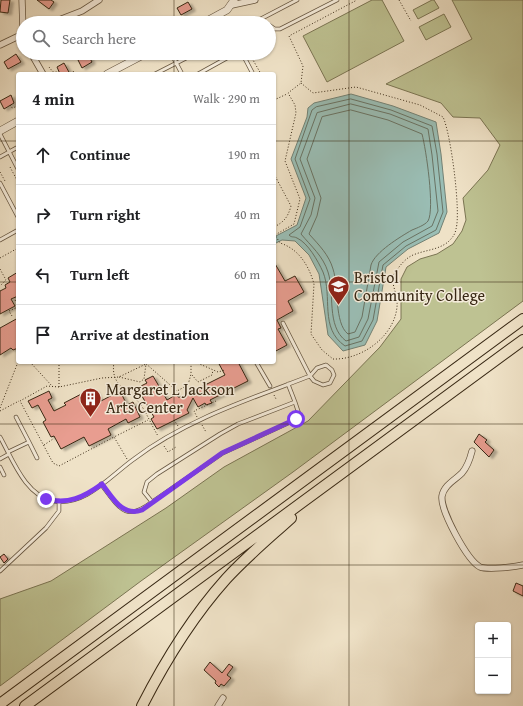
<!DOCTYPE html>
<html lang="en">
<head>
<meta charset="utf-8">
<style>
  :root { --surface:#fff; --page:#f2f2f2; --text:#202124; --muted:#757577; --line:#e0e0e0 }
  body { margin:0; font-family:"Gentium Book Plus",serif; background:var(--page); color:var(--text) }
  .controls { position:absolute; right:12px; bottom:12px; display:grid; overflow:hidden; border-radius:4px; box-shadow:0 1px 3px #0004 }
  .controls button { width:36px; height:36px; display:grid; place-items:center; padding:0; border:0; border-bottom:1px solid var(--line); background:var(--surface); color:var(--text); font:20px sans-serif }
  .stop { position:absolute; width:12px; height:12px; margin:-9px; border:3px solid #7c3aed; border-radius:50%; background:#fff }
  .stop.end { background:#7c3aed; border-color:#fff; box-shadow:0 1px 4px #0008 }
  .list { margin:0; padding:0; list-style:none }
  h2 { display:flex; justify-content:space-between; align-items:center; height:52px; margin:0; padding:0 16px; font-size:17px }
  h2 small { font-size:13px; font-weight:400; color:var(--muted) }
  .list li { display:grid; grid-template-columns:26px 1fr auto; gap:12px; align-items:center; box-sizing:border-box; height:60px; padding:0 16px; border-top:1px solid var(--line) }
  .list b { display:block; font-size:15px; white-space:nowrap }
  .list em { font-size:13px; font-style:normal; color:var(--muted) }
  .icon { flex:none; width:22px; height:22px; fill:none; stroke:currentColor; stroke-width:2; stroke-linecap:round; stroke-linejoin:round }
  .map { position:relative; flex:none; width:523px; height:706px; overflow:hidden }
  .search { position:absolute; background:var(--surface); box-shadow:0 1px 3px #0004; left:16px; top:16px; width:260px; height:44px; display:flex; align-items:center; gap:10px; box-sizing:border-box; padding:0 14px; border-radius:22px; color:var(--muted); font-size:15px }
  .panel { position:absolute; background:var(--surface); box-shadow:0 1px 3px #0004; left:16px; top:72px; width:260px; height:292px; border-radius:4px }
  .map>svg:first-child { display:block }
  .green { fill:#bec292; stroke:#7b7553 }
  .water { fill:#9abeb5; stroke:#738275 }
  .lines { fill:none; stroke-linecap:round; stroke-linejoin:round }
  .shore { stroke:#697364; stroke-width:1 }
  .building { fill:#e89d90; stroke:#382814; filter:url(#shadow) }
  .service-casing { stroke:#665641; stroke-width:4.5 }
  .minor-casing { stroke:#665641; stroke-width:7 }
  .tertiary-casing { stroke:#665641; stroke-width:8 }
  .motorway-casing { stroke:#382814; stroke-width:12 }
  .path { stroke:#382814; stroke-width:1; stroke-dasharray:1 2; stroke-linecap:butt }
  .service { stroke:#f5ecdb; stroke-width:3 }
  .minor { stroke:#f5ecdb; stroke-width:5.5 }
  .tertiary { stroke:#f5ecdb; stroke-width:7 }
  .motorway { stroke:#efe2c7; stroke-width:10 }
  .route { stroke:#7c3aed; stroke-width:5 }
  .grid { fill:none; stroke:#382814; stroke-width:1; stroke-opacity:0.55 }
  .labels { text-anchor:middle; stroke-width:3; stroke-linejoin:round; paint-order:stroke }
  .poi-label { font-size:16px; fill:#382814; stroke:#f5ecdb; text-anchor:start }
</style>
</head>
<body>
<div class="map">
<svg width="523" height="706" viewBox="0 0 523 706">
  <defs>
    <filter id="shadow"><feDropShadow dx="3.5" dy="2" stdDeviation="1" flood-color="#0004"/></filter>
  </defs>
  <rect width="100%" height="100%" fill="#efe2c7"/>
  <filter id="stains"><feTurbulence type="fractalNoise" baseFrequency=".005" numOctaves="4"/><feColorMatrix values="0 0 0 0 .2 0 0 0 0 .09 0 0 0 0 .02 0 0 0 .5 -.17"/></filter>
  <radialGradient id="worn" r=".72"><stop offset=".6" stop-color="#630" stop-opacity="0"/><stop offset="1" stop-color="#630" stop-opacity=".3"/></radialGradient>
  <path class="green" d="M372 0H382L404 41 327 82 303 36Z
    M432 0H434L439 8 418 19 413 10Z
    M452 0H523V301L293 472 141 581 0 686V599L51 581 166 508 224 467 308 421 380 347 401 319V279L407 267 420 259 437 254 453 244 462 231 466 220 463 198 488 170 500 145 480 118 453 117 441 103 386 84 472 39Z
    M444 14 451 27 426 40 419 27Z"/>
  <path class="water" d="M351 94 393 106 436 122 441 154 447 212 439 233 408 249 386 267 377 321 365 345 343 351 328 335 319 274 309 255 295 241 282 240 274 244V237L297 225 306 198 291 159 307 117 308 108 314 103Z"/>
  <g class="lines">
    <path class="shore" d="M351 99 391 110 432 126 437 154 443 212 436 230 406 246 383 265 373 320 362 341 345 346C319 328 333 297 323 272 318 261 308 243 297 238 293 236 292 238 289 235L300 227 310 199 295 159 312 110 316 107Z
      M351 104 390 114 428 129 432 155 438 211 432 226 403 242 379 262 368 319 359 337 346 341C326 326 335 293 328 272 323 256 311 246 301 234L311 215 315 198 300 159 317 113Z
      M351 110 388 120 422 134C426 149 435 209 428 221 425 225 417 228 412 230 400 237 375 252 371 265L362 317 355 332 348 334C334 323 339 287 333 269 329 255 319 245 309 234L317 216 321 198 307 159 322 117Z"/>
  </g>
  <path class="building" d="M1 0H10L8 13 0 12Z
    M37 0H51L54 2 49 9Z
    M188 2 192 9 181 15 177 8Z
    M16 54 21 62 8 69 4 62Z
    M88 55 92 62 82 68 78 60Z
    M64 63 70 74H60L57 67Z
    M11 95 14 103 4 109 0 101Z
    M274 262 285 281 295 276 304 292 288 301 293 311 277 320 281 328 278 329 287 345 274 352Z
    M18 272V296L11 299 15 306 0 314V291L6 288 5 285 10 282 8 278Z
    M18 318V348L13 350 11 348 0 355V328Z
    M218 362H238L248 381 210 400 212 403 206 405 205 403 198 407 193 398 187 410 189 413 157 429 151 419 154 417 139 391 143 389 141 386 147 383 145 380 153 376 167 400 177 394 178 397H181L225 375Z
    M89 390 90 392 95 390 101 401 120 391 127 405 133 402 140 417 128 423 126 419 108 429 111 435 89 446 84 437 61 449 54 436 51 437 43 422 46 420 38 405 32 408 28 401 49 391 52 398 48 400 54 411 66 405 64 403Z
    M479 434 487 440 485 442 494 450 489 457 474 442Z
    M4 554 8 559 4 563 0 557Z
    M516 583 523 586V596L513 591Z
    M210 662 222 673 229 664 233 667 227 675 231 678 224 686 221 684 219 687 215 683 216 681 204 670Z"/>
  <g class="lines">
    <defs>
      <path id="service" d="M253 23 297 0
        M269 25 275 29H280L337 0
        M171 53 182 74
        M242 53 253 74
        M155 74 196 53
        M198 74 236 53
        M0 134 18 169
        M0 157 18 147
        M0 183 18 217
        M0 240 18 230
        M256 362 270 386
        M326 365 332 370 334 375 330 383 323 385 314 381 310 376 317 368Z
        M288 384 295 402 238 424 220 434 157 474 147 482 144 492 152 502 223 453 297 419 299 414 295 402
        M0 437C13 460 25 495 53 501 85 507 110 476 134 459 185 420 250 399 310 376L283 323
        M29 442 37 458
        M8 452 29 442 16 417
        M0 459 9 454
        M0 467 4 475
        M101 484C119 507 125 523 152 502
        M0 571 46 528 59 511V501"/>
      <path id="minor" d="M22 0 23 30
        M232 5 255 0
        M51 23 82 11 99 0
        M0 45 23 34
        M31 53 43 74
        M472 451C470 459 468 466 462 473 455 480 444 485 442 496 440 510 467 560 480 567 488 570 514 567 523 565
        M218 706 223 698"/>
      <path id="tertiary" d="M203 23 227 10 234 0
        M107 74 147 53
        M0 131 18 121"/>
      <path id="motorway" d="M0 704 523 319
        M25 706 523 340
        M142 706C165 661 192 617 226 579 246 557 269 538 291 518"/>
    </defs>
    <use href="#service" class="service-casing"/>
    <use href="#minor" class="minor-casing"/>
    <use href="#tertiary" class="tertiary-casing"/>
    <use href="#motorway" class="motorway-casing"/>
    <path class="path" d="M399 0 411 21
      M249 53 261 74
      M49 67 53 72H58
      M73 71 75 74
      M301 83 313 93 356 87 420 105 443 117C451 134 461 212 456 229 455 235 452 238 448 242 438 250 425 250 413 255 404 259 398 268 392 277 393 287 398 298 397 307 394 337 361 360 333 359L322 350 311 334 314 284C309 266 299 249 280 243L275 235 294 224 300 199 285 161 296 113 295 105 288 93 301 83 303 66 289 36 357 0
      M274 100 287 94
      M10 105 12 108 18 106
      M10 167 18 182
      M0 172 5 181
      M274 174 291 206C288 217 284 222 274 227
      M0 258 18 248
      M0 269 6 280 0 286
      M15 300 18 305
      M12 316 9 311 18 307
      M30 362 52 386
      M59 362V387L102 378 119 377 150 362
      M114 362C110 387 129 389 141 405 147 414 152 426 158 436
      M144 362 177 391 188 385 191 374V362
      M195 362 218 372 225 370
      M192 375 198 382 212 375 213 370
      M119 377 140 382 144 379 146 364
      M59 387 47 386 20 401 53 463 59 466 114 437
      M274 395 276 399
      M0 408 18 362
      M0 411 19 401
      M197 417 194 411 216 401
      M174 420 178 426
      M202 425 206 432
      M44 445 53 439
      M164 446 168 452 176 447
      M127 459 114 437 148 420"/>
    <use href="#service" class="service"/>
    <use href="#minor" class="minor"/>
    <use href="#tertiary" class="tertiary"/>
    <use href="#motorway" class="motorway"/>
  </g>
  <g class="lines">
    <path class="route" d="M46 499C68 505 84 497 102 484 113 498 122 517 142 510L222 453 296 419"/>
  </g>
  <path class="grid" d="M174 0V23M349 0V706M174 53V74M0 141H18M274 141H523M0 282H18M274 282H523M174 362V706M0 424H523M0 565H523"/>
  <defs>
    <symbol id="university-pin" viewBox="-11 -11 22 30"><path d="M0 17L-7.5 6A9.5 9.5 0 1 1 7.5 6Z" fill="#8f2418" stroke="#f5ecdb"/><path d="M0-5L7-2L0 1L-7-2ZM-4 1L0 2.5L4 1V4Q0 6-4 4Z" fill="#fff"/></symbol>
    <symbol id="building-pin" viewBox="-11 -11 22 30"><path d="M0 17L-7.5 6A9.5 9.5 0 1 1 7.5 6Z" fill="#8f2418" stroke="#f5ecdb"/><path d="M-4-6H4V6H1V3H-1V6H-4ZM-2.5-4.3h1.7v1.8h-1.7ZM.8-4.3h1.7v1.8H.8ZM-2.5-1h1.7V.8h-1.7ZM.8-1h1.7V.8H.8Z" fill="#fff"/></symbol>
  </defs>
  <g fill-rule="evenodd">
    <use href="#university-pin" x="326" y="274" width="25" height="34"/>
    <use href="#building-pin" x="78" y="386" width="25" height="34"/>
  </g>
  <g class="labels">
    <g class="poi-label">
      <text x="354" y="283">Bristol<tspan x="354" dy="18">Community College</tspan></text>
      <text x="106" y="395">Margaret L Jackson<tspan x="106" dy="18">Arts Center</tspan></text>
    </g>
  </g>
  <rect width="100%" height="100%" filter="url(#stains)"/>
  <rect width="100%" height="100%" fill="url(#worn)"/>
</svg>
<div class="controls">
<button>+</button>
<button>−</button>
</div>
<div class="stop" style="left:296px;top:419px"></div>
<div class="stop end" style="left:46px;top:499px"></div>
<div class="search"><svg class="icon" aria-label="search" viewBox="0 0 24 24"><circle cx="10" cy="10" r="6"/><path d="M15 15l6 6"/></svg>Search here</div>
<section class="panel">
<h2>4 min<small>Walk · 290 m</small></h2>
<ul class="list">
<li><svg class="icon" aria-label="ahead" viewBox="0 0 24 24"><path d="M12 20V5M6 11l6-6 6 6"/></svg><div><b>Continue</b></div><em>190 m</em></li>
<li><svg class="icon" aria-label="right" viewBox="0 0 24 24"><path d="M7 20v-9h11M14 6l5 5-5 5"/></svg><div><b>Turn right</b></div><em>40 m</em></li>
<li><svg class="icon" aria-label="left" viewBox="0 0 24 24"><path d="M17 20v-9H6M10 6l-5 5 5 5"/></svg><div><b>Turn left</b></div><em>60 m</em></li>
<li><svg class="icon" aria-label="arrive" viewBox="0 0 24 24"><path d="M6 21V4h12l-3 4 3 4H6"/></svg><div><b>Arrive at destination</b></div></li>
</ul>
</section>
</div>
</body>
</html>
